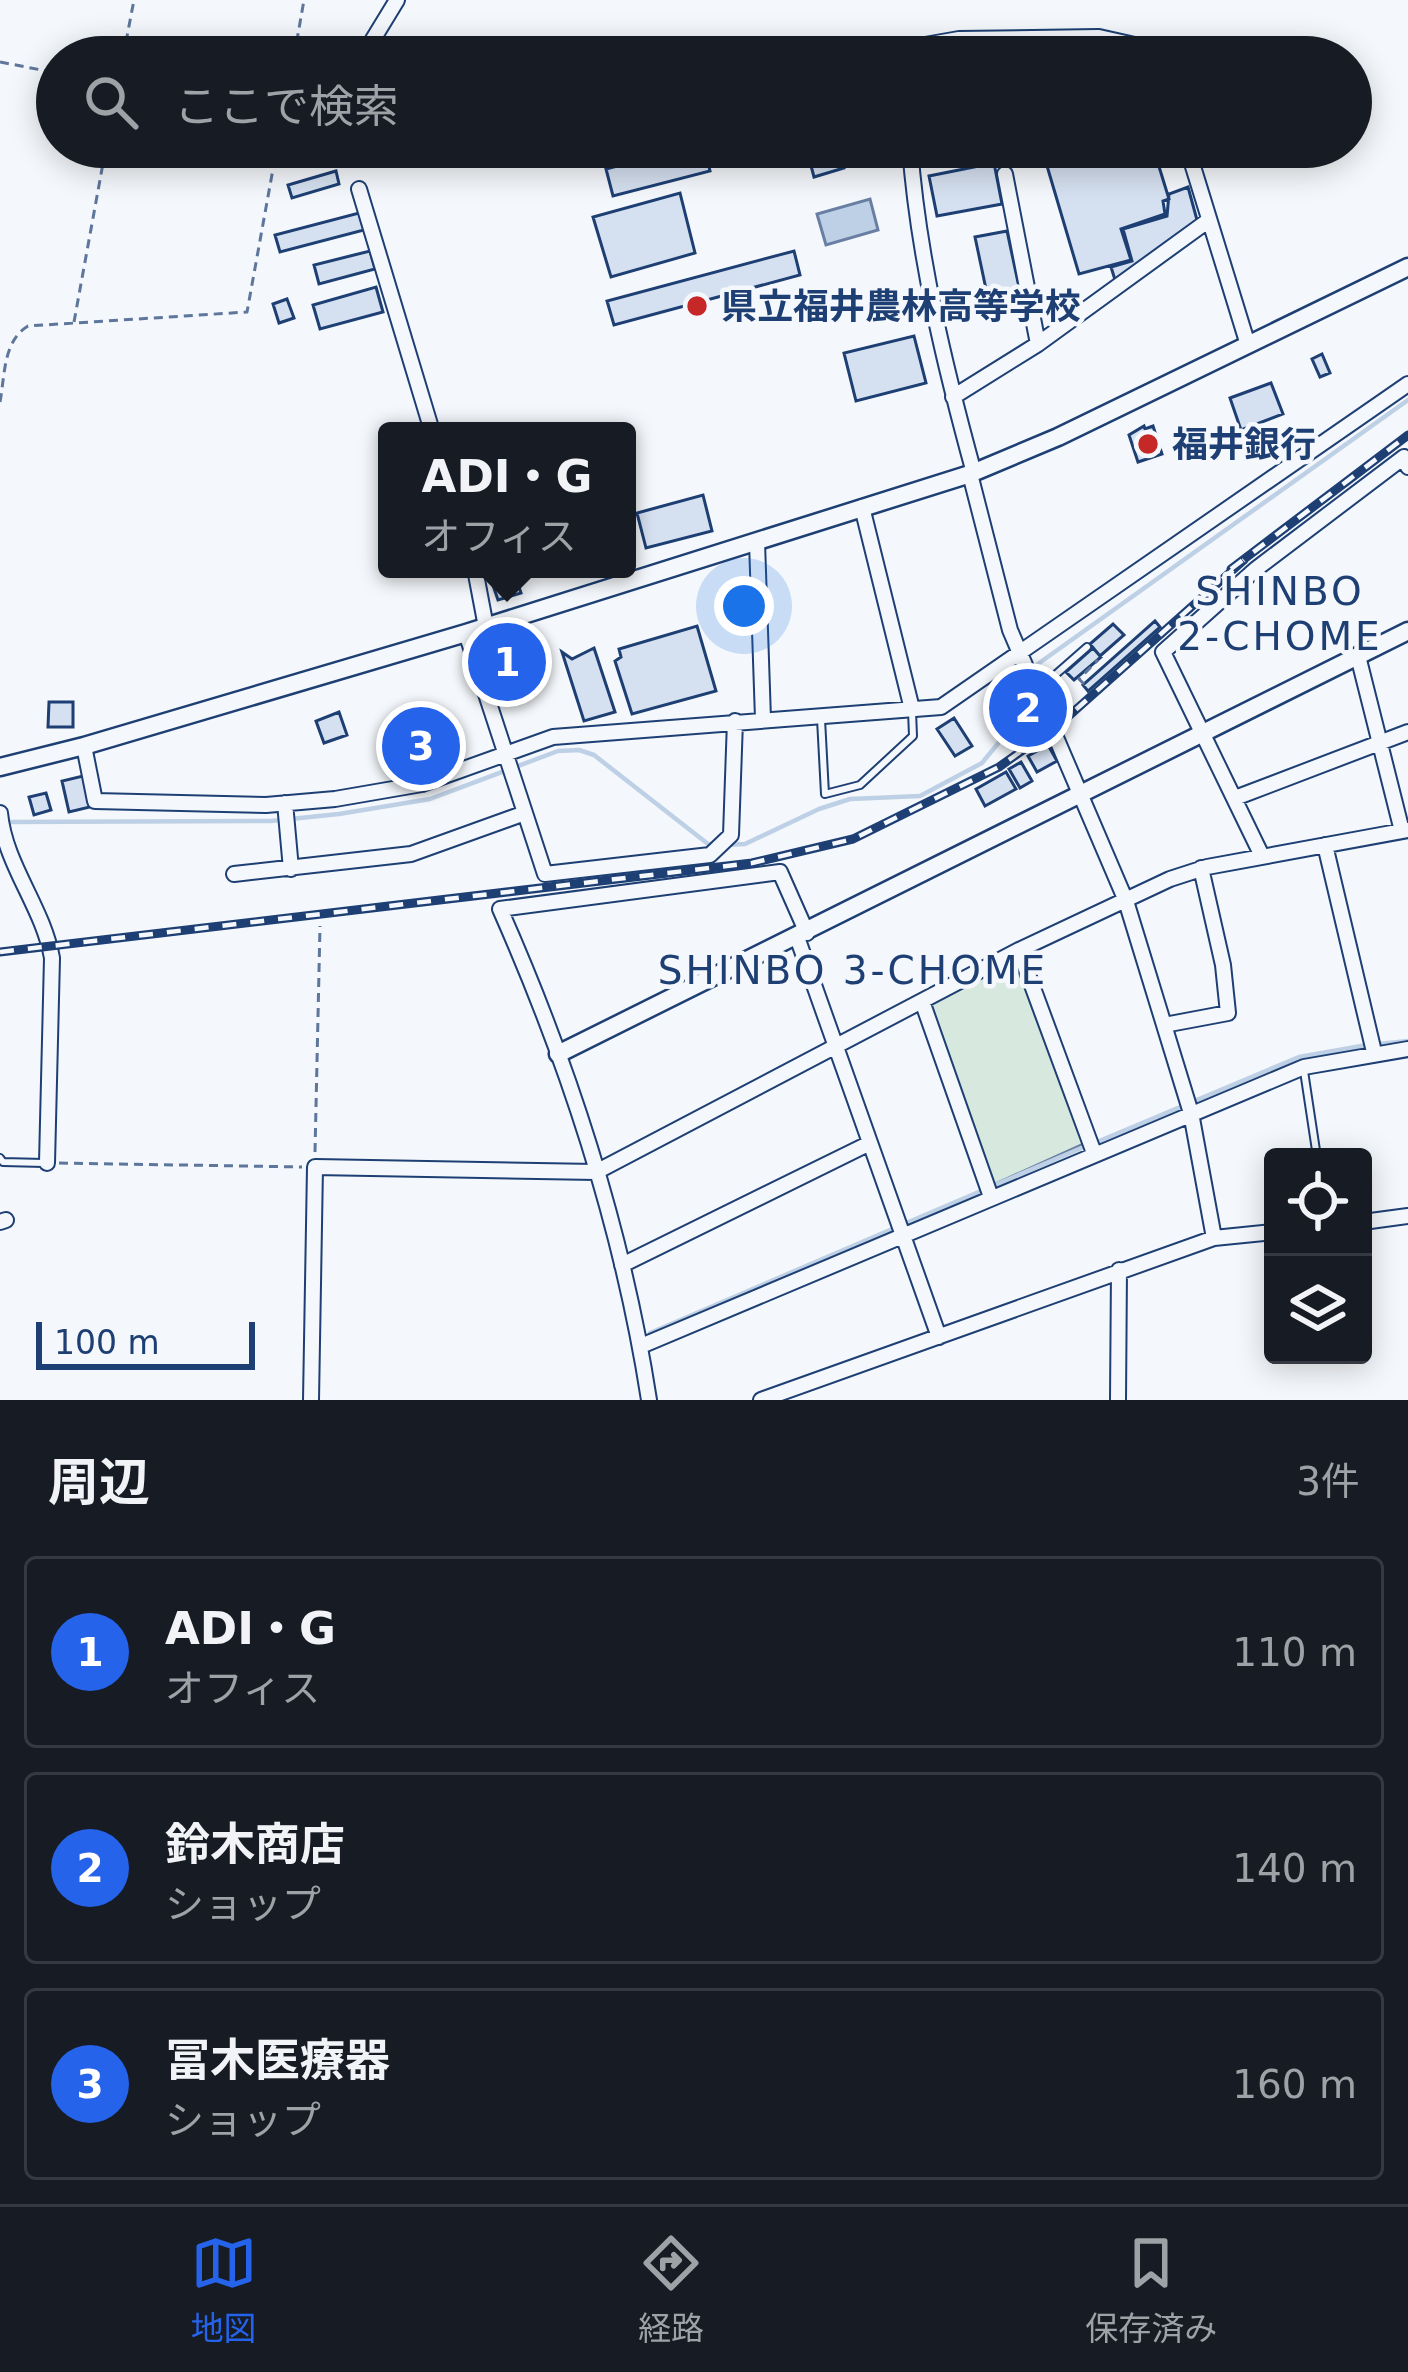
<!DOCTYPE html>
<html lang="ja">
<head>
<meta charset="utf-8">
<style>
  :root { --surface:#171b24; --page:#242831; --text:#f1f3f6; --muted:#9ea1a6; --line:#363941; --accent:#2563eb }
  body { margin:0; font-family:"DejaVu Sans","Noto Sans JP",sans-serif; background:var(--page); color:var(--text) }
  .controls { position:absolute; right:36px; bottom:36px; display:grid; overflow:hidden; border-radius:12px; box-shadow:0 6px 30px #0003 }
  .controls button { width:108px; height:108px; display:grid; place-items:center; padding:0; border:0; border-bottom:3px solid var(--line); background:var(--surface); color:var(--text); font:60px sans-serif }
  .scale { position:absolute; left:36px; bottom:30px; width:219px; box-sizing:border-box; padding-left:12px; border:6px solid #1d3f73; border-top:0; font-size:33px; line-height:42px; white-space:nowrap; color:#1d3f73; -webkit-text-stroke:9px #f4f7fb; paint-order:stroke }
  .you { position:absolute; left:744px; top:606px; width:42px; height:42px; margin:-30px; border:9px solid #fff; border-radius:50%; background:#1a73e8; box-shadow:0 0 0 18px #1a73e833 }
  .badge { display:grid; place-items:center; width:78px; height:78px; border-radius:50%; background:var(--accent); color:#fff; font-size:39px; font-weight:700 }
  .pin { position:absolute; translate:-50% -50%; border:6px solid #fff; box-shadow:0 3px 12px #0006 }
  .popup { position:absolute; left:378px; top:422px; width:258px; height:156px; box-sizing:border-box; display:grid; place-content:center; border-radius:12px; background:var(--surface); filter:drop-shadow(0 3px 9px #0005); font-size:39px; white-space:nowrap; color:var(--muted) }
  .popup b { font-size:45px; color:var(--text) }
  .popup::after { content:''; position:absolute; left:50%; top:100%; margin-left:-24px; border:24px solid transparent; border-top-color:var(--surface) }
  .list { margin:0; padding:0; list-style:none }
  h2 { display:flex; justify-content:space-between; align-items:center; height:156px; margin:0; padding:0 48px; font-size:51px }
  h2 small { font-size:39px; font-weight:400; color:var(--muted) }
  .list li { display:grid; grid-template-columns:78px 1fr auto; gap:36px; align-items:center; box-sizing:border-box; height:192px; margin:0 24px 24px; padding:0 24px; border:3px solid var(--line); border-radius:12px }
  .list b { display:block; font-size:45px; white-space:nowrap }
  .list p { margin:0; font-size:39px; white-space:nowrap; color:var(--muted) }
  .list em { font-size:39px; font-style:normal; color:var(--muted) }
  .icon { flex:none; width:66px; height:66px; fill:none; stroke:currentColor; stroke-width:2; stroke-linecap:round; stroke-linejoin:round }
  .map { position:relative; flex:none; width:1408px; height:1400px; overflow:hidden }
  .search { position:absolute; background:var(--surface); box-shadow:0 6px 30px #0003; left:36px; right:36px; top:36px; height:132px; display:flex; align-items:center; gap:30px; box-sizing:border-box; padding:0 42px; border-radius:66px; color:var(--muted); font-size:45px }
  .sheet { height:804px; background:var(--surface) }
  nav { display:flex; justify-content:space-around; align-items:center; box-sizing:border-box; height:168px; border-top:3px solid var(--line); background:var(--surface); font-size:33px; color:var(--muted) }
  nav a { display:grid; justify-items:center; gap:6px }
  nav .on { color:var(--accent) }
  .map>svg:first-child { display:block }
  .green { fill:#d7e8df; stroke:#687fa3; stroke-width:3 }
  .water { fill:#bed0e5; stroke:#687fa3; stroke-width:3 }
  .lines { fill:none; stroke-linecap:round; stroke-linejoin:round }
  .stream { stroke:#bed0e5; stroke-width:4.5 }
  .building { fill:#d5e0f0; stroke:#1d3f73; stroke-width:3 }
  .service-casing { stroke:#1d3f73; stroke-width:10 }
  .minor-casing { stroke:#1d3f73; stroke-width:18 }
  .tertiary-casing { stroke:#1d3f73; stroke-width:21 }
  .path { stroke:#5e769c; stroke-width:3; stroke-dasharray:9 6; stroke-linecap:butt }
  .service { stroke:#f4f7fb; stroke-width:6 }
  .minor { stroke:#f4f7fb; stroke-width:14 }
  .tertiary { stroke:#f4f7fb; stroke-width:16 }
  .rail-casing { stroke:#1d3f73; stroke-width:9 }
  .rail { stroke:#f4f7fb; stroke-width:4.5; stroke-dasharray:14; stroke-linecap:butt }
  .poi-dot { fill:#c62828; stroke:#f4f7fb; stroke-width:4.5 }
  .labels { text-anchor:middle; stroke-width:9; stroke-linejoin:round; paint-order:stroke }
  .poi-label { font-size:36px; font-weight:bold; fill:#1d3f73; stroke:#f4f7fb; text-anchor:start }
  .neighbourhood-label { font-size:39px; letter-spacing:3px; fill:#1d3f73; stroke:#f4f7fb }
</style>
</head>
<body>
<div class="map">
<svg width="1408" height="1400" viewBox="0 0 1408 1400">
  <rect width="100%" height="100%" fill="#f4f7fb"/>
  <path class="green" d="M1016 952 1090 1141 993 1185 922 1001Z"/>
  <path class="water" d="M870 199 878 230 826 245 817 214Z"/>
  <g class="lines">
    <path class="stream" d="M1035 666 1408 400
      M6 822 271 821 339 814 430 799 558 751 579 750 594 755 708 844H714
      M725 845 745 844 819 809 850 799 920 796 982 763 1000 741 1020 679
      M1378 1044 1408 1041
      M1097 1142 1299 1057 1367 1045
      M650 1333 1086 1146"/>
  </g>
  <path class="building" d="M689 147H704L710 171 613 196 606 169Z
    M806 147H839L844 168 814 177Z
    M1049 147H1153L1169 199 1163 201 1165 214 1121 229 1131 260 1079 274 1042 149Z
    M994 163 1002 204 937 216 929 176Z
    M336 171 339 184 292 198 288 185Z
    M1188 187 1197 220 1116 283 1111 267 1132 261 1123 229 1167 216 1169 194Z
    M680 193 695 253 611 277 593 217Z
    M359 213 364 230 280 252 275 235Z
    M1007 231 1022 301 990 308 975 237Z
    M370 251 375 269 319 284 314 265Z
    M794 251 800 275 614 325 607 301Z
    M376 287 383 312 320 329 313 305Z
    M287 299 294 318 279 323 273 304Z
    M914 336 926 383 856 401 844 353Z
    M1322 354 1330 373 1320 377 1312 359Z
    M1271 383 1283 414 1241 430 1230 398Z
    M1144 426 1145 429 1153 426 1162 454 1138 462 1129 435Z
    M703 495 712 531 646 548 637 513Z
    M513 569 521 593 498 600 490 577Z
    M1155 621 1160 627 1088 691 1083 685Z
    M1113 624 1124 635 1100 656 1090 644Z
    M697 626 716 691 632 714 615 661 621 657 619 649Z
    M526 647 531 662 490 676 484 660Z
    M594 648 615 712 584 721 562 652 572 659Z
    M1093 648 1101 657 1074 680 1066 672Z
    M1029 696 1039 717 1026 732 1017 730 1021 699Z
    M49 702H73V727H48Z
    M339 712 347 735 324 743 316 721Z
    M447 716 458 750 392 771 382 736 410 727 409 722 417 720 419 725Z
    M954 718 972 746 955 756 937 729Z
    M1048 745 1057 761 1037 772 1028 756Z
    M1021 762 1032 781 1020 788 1009 769Z
    M1006 772 1016 789 985 806 976 789Z
    M83 776 90 807 69 812 62 781Z
    M46 793 51 810 34 815 29 797Z"/>
  <g class="lines">
    <defs>
      <path id="service" d="M1038 690 1087 647
        M821 719 825 794 860 785 913 736 912 711
        M1304 1071 1317 1157
        M0 1158 3 1162 44 1163"/>
      <path id="minor" d="M358 57 369 46 397 0
        M903 57 902 49 959 39 1099 37 1157 50 1159 57
        M910 147C918 256 945 367 974 473
        M1187 147 1248 345
        M1005 174 1038 344
        M359 189 432 431
        M953 397 1038 344 1209 220
        M970 474 1010 630 1126 901 1191 1113 1214 1238
        M862 507 912 709
        M757 542 763 719
        M475 569 486 627
        M466 633 545 874 710 855 731 835 735 721
        M1358 656 1402 831
        M84 746 95 801 266 805 335 799 422 784 553 737 941 707 1408 384
        M1235 798 1408 732
        M285 803 291 869
        M0 813C5 865 43 907 52 958L47 1163
        M1325 845 1374 1052
        M1262 856 1163 652 1256 569 1404 457 1408 467
        M234 874 411 854 525 813
        M797 937 939 1337
        M1019 950 1094 1153
        M922 1001 991 1197
        M1164 1025 1228 1013 1223 965 1201 868
        M0 1222 6 1220
        M1363 1222 1408 1216
        M622 1265 870 1143
        M641 1346 1304 1067 1408 1049
        M311 1400 315 1167 596 1172 1019 950 1170 879 1207 867 1408 830
        M649 1400C623 1232 569 1065 500 909L780 872 807 933
        M761 1400 1214 1238 1273 1232
        M1118 1400 1119 1270"/>
      <path id="tertiary" d="M0 767 84 746 466 633 970 474 1058 437 1408 267
        M558 1054 1408 631"/>
    </defs>
    <use href="#service" class="service-casing"/>
    <use href="#minor" class="minor-casing"/>
    <use href="#tertiary" class="tertiary-casing"/>
    <path class="path" d="M123 57 134 0
      M294 57 304 0
      M0 62 57 73
      M74 322 106 147
      M0 402C5 375 3 341 28 326L247 312 277 147
      M1084 684 1079 679 1098 660
      M315 1152 320 926
      M59 1163 302 1167"/>
    <use href="#service" class="service"/>
    <use href="#minor" class="minor"/>
    <use href="#tertiary" class="tertiary"/>
    <defs>
      <path id="rail" d="M1231 569 1408 435
        M0 952 752 863 853 839 999 767 1062 722 1244 560"/>
    </defs>
    <use href="#rail" class="rail-casing"/>
    <use href="#rail" class="rail"/>
  </g>
  <g class="poi-dot">
    <circle cx="697" cy="306" r="12"/>
    <circle cx="1148" cy="444" r="12"/>
  </g>
  <g class="labels">
    <g class="poi-label">
      <text x="721" y="319">県立福井農林高等学校</text>
      <text x="1172" y="457">福井銀行</text>
    </g>
    <g class="neighbourhood-label">
      <text x="1280" y="605">SHINBO<tspan x="1280" dy="45">2-CHOME</tspan></text>
      <text x="853" y="984">SHINBO 3-CHOME</text>
    </g>
  </g>
</svg>
<div class="controls">
<button><svg class="icon" aria-label="locate" viewBox="0 0 24 24"><circle cx="12" cy="12" r="6"/><path d="M12 2v4M12 18v4M2 12h4M18 12h4"/></svg></button>
<button><svg class="icon" aria-label="layers" viewBox="0 0 24 24"><path d="M12 4l9 5-9 5-9-5zM3 14l9 5 9-5"/></svg></button>
</div>
<div class="scale">100 m</div>
<div class="you"></div>
<div class="pin badge" style="left:507px;top:662px">1</div>
<div class="popup"><b>ADI・G</b>オフィス</div>
<div class="pin badge" style="left:1028px;top:708px">2</div>
<div class="pin badge" style="left:421px;top:746px">3</div>
<div class="search"><svg class="icon" aria-label="search" viewBox="0 0 24 24"><circle cx="10" cy="10" r="6"/><path d="M15 15l6 6"/></svg>ここで検索</div>
</div>
<section class="sheet">
<h2>周辺<small>3件</small></h2>
<ul class="list">
<li><span class="badge">1</span><div><b>ADI・G</b><p>オフィス</p></div><em>110 m</em></li>
<li><span class="badge">2</span><div><b>鈴木商店</b><p>ショップ</p></div><em>140 m</em></li>
<li><span class="badge">3</span><div><b>冨木医療器</b><p>ショップ</p></div><em>160 m</em></li>
</ul>
</section>
<nav>
<a class="on"><svg class="icon" aria-label="map" viewBox="0 0 24 24"><path d="M3 6l6-2 6 2 6-2v14l-6 2-6-2-6 2zM9 4v14M15 6v14"/></svg>地図</a>
<a><svg class="icon" aria-label="directions" viewBox="0 0 24 24"><path d="M12 3l9 9-9 9-9-9zM9 14v-3h6M13 9l2 2-2 2"/></svg>経路</a>
<a><svg class="icon" aria-label="saved" viewBox="0 0 24 24"><path d="M7 4h10v16l-5-4-5 4z"/></svg>保存済み</a>
</nav>
</body>
</html>
